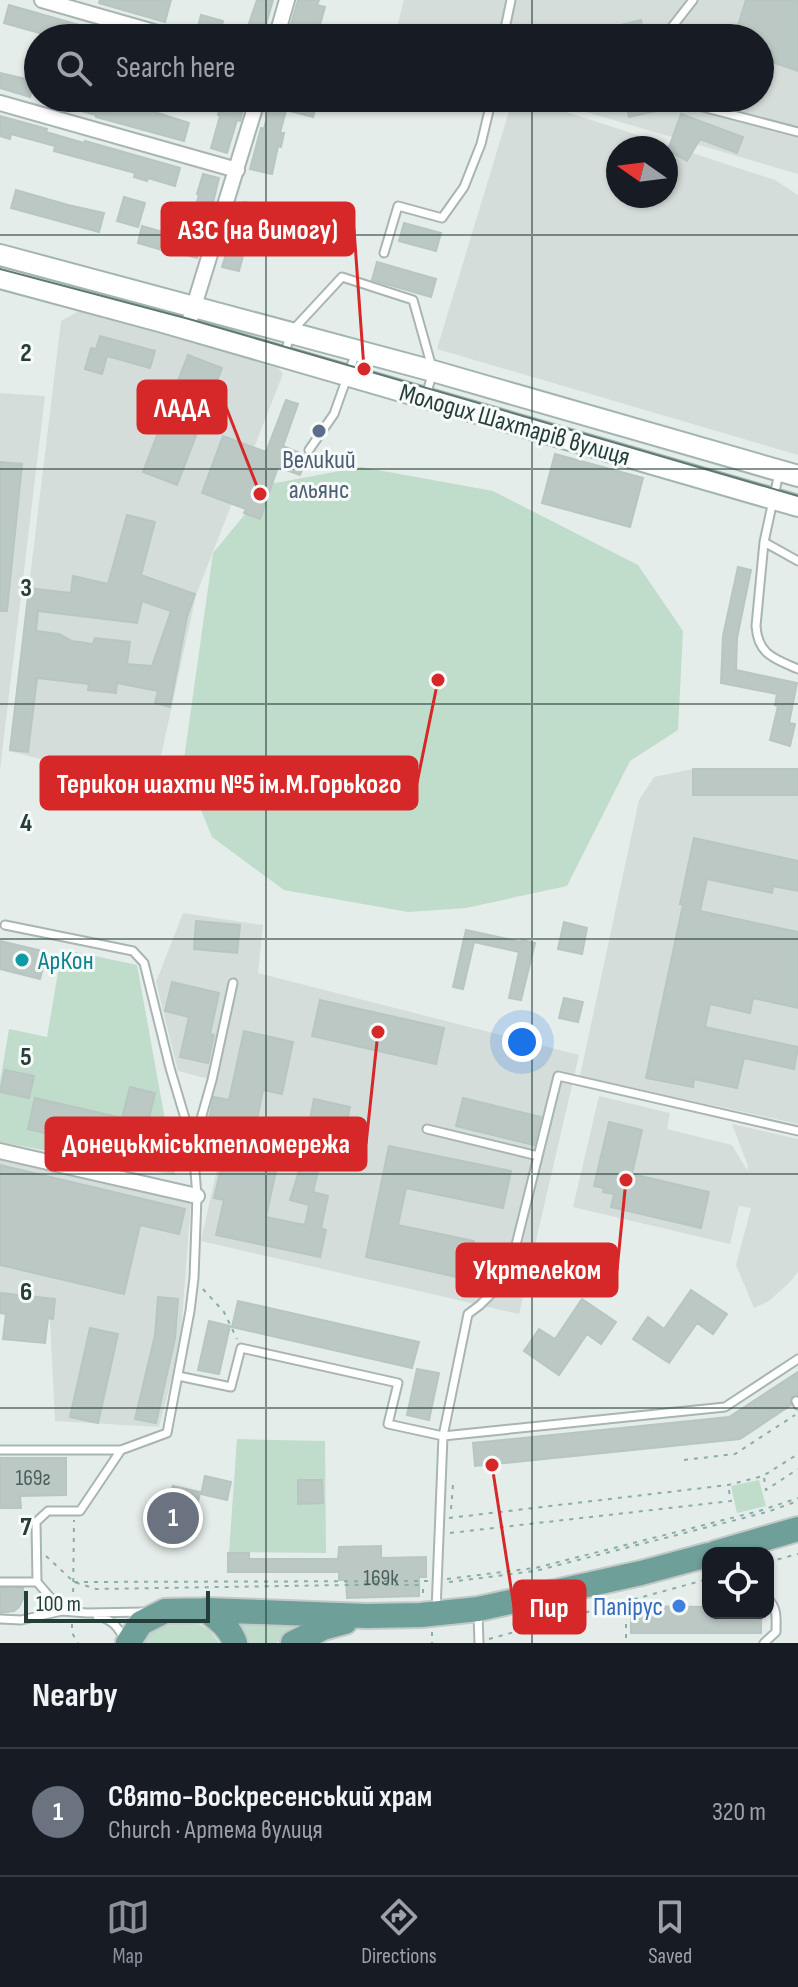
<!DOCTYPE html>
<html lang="en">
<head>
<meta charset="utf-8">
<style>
  :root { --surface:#171b24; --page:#20242c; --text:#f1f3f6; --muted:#9ea1a6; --line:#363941; --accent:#8c9099 }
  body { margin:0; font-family:"Sofia Sans Condensed",sans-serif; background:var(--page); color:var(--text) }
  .controls { position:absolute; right:24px; bottom:24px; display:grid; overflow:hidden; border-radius:16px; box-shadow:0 2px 6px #0004 }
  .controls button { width:72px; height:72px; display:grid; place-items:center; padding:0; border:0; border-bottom:2px solid var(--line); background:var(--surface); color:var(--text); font:40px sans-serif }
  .compass { position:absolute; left:606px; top:136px; width:72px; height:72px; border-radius:50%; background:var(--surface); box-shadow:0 2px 6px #0004; rotate:284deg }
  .scale { position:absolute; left:24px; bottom:20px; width:186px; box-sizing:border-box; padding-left:8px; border:4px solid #263e3a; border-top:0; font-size:22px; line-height:28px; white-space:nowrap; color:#263e3a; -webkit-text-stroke:6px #f6faf8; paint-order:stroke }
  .you { position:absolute; left:522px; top:1042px; width:28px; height:28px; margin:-20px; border:6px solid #fff; border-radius:50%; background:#1a73e8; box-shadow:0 0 0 12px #1a73e833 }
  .badge { display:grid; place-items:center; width:52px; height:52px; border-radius:50%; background:var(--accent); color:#fff; font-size:26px; font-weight:700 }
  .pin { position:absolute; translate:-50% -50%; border:4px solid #fff; box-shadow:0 2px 8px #0006 }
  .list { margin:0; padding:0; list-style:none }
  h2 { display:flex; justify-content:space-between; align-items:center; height:104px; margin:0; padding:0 32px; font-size:34px }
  h2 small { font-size:26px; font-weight:400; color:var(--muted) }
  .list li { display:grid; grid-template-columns:52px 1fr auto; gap:24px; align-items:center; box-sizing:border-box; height:128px; padding:0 32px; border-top:2px solid var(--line) }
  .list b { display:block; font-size:30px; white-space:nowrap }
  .list p { margin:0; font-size:26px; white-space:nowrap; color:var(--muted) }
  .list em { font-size:26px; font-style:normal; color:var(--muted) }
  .icon { flex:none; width:44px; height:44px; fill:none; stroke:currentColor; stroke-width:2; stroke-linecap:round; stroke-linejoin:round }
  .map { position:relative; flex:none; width:798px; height:1643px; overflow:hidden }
  .search { position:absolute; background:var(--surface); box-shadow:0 2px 6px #0004; left:24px; right:24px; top:24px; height:88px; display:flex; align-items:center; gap:20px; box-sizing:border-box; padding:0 28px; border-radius:44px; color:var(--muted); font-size:30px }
  .sheet { height:232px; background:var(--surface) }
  nav { display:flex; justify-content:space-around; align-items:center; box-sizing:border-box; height:112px; border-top:2px solid var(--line); background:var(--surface); font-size:22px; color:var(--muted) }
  nav a { display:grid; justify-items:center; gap:4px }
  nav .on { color:var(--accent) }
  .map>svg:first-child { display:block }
  .built { fill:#d4ddda; fill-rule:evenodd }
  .green { fill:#c0dccb }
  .building { fill:#bbc8c4; stroke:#b8c6c2; stroke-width:2; fill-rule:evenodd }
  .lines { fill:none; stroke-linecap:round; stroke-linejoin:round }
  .service-casing { stroke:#a8b5b2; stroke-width:11 }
  .minor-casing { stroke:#a8b5b2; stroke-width:18 }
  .secondary-casing { stroke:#a2b5b0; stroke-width:24 }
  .primary-casing { stroke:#c2c9c8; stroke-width:28 }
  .path { stroke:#89aea7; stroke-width:2; stroke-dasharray:4 6; stroke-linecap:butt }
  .service { stroke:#fff; stroke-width:7 }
  .minor { stroke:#fff; stroke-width:14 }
  .secondary { stroke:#fff; stroke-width:20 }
  .primary { stroke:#6e9f98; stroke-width:24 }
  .tram { stroke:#617975; stroke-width:2 }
  .grid { fill:none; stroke:#263e3a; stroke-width:2; stroke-opacity:0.55 }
  .service-dot { fill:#5c6f8a; stroke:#f6faf8; stroke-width:3 }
  .culture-dot { fill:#0f9aa8; stroke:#f6faf8; stroke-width:3 }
  .shop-dot { fill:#3f7fe0; stroke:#f6faf8; stroke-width:3 }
  .labels { text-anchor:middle; stroke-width:6; stroke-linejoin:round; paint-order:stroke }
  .number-label { font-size:22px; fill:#4b605c }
  .street-label { font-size:26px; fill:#263e3a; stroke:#f6faf8 }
  .service-label { font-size:26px; fill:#4e5e75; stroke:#f6faf8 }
  .culture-label { font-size:26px; fill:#0d838f; stroke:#f6faf8; text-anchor:start }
  .shop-label { font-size:26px; fill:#366cbe; stroke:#f6faf8; text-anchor:end }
  .grid-label { font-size:26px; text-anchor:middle; font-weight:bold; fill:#263e3a; stroke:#f6faf8; stroke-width:6; stroke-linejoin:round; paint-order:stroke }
  .leader { fill:none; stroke:#d62828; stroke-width:3 }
  .callout-dot { fill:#d62828; stroke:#f6faf8; stroke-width:3 }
  .callout { fill:#d62828; stroke:#d62828; stroke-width:3 }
  .callout-label { font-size:28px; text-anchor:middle; font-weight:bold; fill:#fff }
</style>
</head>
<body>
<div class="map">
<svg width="798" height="1643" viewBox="0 0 798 1643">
  <rect width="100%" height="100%" fill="#e5edeb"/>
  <path class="built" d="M404 0H798V174L538 98H760V38H394Z
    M513 98H524L775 180 798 195V455L437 349ZM618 148H666V196H618Z
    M84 308 271 359 283 374 196 595 154 788 9 751 61 321Z
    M0 393 45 396 0 770Z
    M693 769H798V1124L580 1076 639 800 654 777Z
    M183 913 263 925 258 973 579 1055 519 1314 201 1241 223 1142 203 1136 216 1081 178 1071 156 982Z
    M599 1096 670 1113 667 1129 732 1145 747 1170 748 1166 732 1124 798 1139V1272L790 1282 769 1301 754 1308 736 1265 751 1208 739 1206 730 1244 573 1207Z
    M0 1159 191 1202 180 1346 159 1427 55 1421 50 1320 0 1314Z"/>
  <path class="green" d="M361 467 493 491 638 565 683 631 678 730 630 761 567 886 466 908 408 912 284 890 212 837 183 766 213 553 270 484Z
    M62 949 137 965 175 1175 0 1142V1082L9 1029 47 1037Z
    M237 1439 325 1441 326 1553 229 1552Z
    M759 1480 766 1506 737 1513 731 1486Z
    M193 1621 209 1630 219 1643H141C155 1620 170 1622 193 1621Z
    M289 1621 293 1630 277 1643H245L237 1623 239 1622Z"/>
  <path class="building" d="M100 0H171L165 22 99 3Z
    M257 0H273L262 38H244Z
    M298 0H319L317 5 325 7 319 28 345 35V38H287Z
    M746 0H798V71L760 58V38H734Z
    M9 5 114 35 113 38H57L4 23Z
    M201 15 223 21 218 37 197 31Z
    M641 20 645 38H611L609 28Z
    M0 73 35 81 30 97 0 88Z
    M45 98H86L118 107 120 101 189 123 184 141 96 117V115L45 101Z
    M222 98H246L240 121 237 120 227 153 211 148 220 116 218 115Z
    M272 98H298L317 102 313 117 286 110 280 133H284L281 147 278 146 272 174 250 169 261 128 264 129Z
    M625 98H658L661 110 629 117Z
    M681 114 743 137 737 153 700 139 687 161 668 150Z
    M0 116 47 129 46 132 84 143 85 141 180 168 175 186 148 178 147 181 134 177 135 173 54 151 55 146 11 134 10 139 0 136Z
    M203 174 219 178 207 228H206L197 258 182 254 199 195 197 194Z
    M16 190 68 205 104 213 99 232 11 208Z
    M124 197 145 203 138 227 117 221Z
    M244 202 265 207 260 236 249 233 239 271 222 267 229 244 233 245Z
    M404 223 441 233 436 251 399 241Z
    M142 226 166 233 162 250 138 243Z
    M377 262 436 279 431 297 372 280Z
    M100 336 155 351 150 368 107 356 102 374 85 369 91 348 96 349Z
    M188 355 222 368 177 485 143 472Z
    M286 400 298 404 283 446 307 456 300 475 278 467 260 519 244 513 246 509 202 493 223 436 266 452Z
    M555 454 643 478 630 527 542 503Z
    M0 462 22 464 7 611H0Z
    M127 515 155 522 141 575 195 594 187 617 170 707 155 703 158 691 117 683 116 693 88 690 89 684 37 678 28 752 10 750 29 588 71 593 73 576 108 584ZM142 601 171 611 152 666 127 664 130 642 95 638 93 644 72 641 59 634 36 631 38 611 137 623Z
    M738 567 751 570 737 638 736 670 797 683 789 723 795 724 790 746 770 740 778 706 775 705 777 694 721 683 723 636Z
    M693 769H798V795H693Z
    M694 838 798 861V891L773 886 772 893 707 879 700 911 798 932V1008L753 998 750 1013 710 1004 705 1027 798 1047 794 1069 744 1058 737 1088 694 1079 693 1087 646 1078 683 905 680 904Z
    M196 921 240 925 237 953 194 949Z
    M564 922 587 928 582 954 558 949Z
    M466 930 521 942 522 940 535 943 521 1000 509 998 519 952 474 942 463 989 453 987Z
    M0 941 47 952 40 979 0 969Z
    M172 982 219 993 210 1034 214 1035 208 1063 180 1057 189 1017 165 1011Z
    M564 998 583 1002 578 1022 559 1018Z
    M320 1000 444 1028 436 1064 312 1036Z
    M244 1031 293 1042 282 1094 263 1090 255 1129 209 1119 214 1097 229 1100Z
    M5 1070 34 1076 29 1098 0 1092Z
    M130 1087 155 1093 140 1156 28 1129 35 1098 122 1118Z
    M463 1098 541 1117 534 1145 456 1126Z
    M314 1099 350 1107 338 1162 321 1159 313 1192 328 1196 321 1228 326 1230 320 1257 216 1235 224 1200 214 1198 223 1160 276 1171 266 1217 305 1225 309 1205 290 1200 300 1168Z
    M609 1122 642 1130 632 1174 709 1192 701 1228 611 1207 614 1194 603 1192 604 1188 594 1186Z
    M389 1146 511 1171 503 1208 406 1188 398 1225 474 1241 466 1279 366 1257Z
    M0 1165 185 1209 179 1234 140 1225 124 1294 0 1265Z
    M691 1290 727 1314 713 1334 697 1323 669 1363 633 1339 648 1317 664 1329Z
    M0 1293 55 1299 53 1319 48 1318 45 1343 3 1339 6 1314 0 1313Z
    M158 1297 178 1299 175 1338 156 1423 135 1419 155 1335Z
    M582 1299 616 1322 601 1344 587 1334 559 1375 524 1351 539 1329 555 1339Z
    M238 1301 419 1342 412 1368 232 1327Z
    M209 1321 230 1326 219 1374 198 1370Z
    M90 1328 118 1334 98 1423 70 1417Z
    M417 1369 439 1373 429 1420 407 1415Z
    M798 1372V1395L791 1397V1405L740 1439 475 1466 473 1443 729 1417Z
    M0 1458H66V1495L20 1496 21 1508H0Z
    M205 1476 231 1482 227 1500 201 1494Z
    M298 1480H322L323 1503 298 1504Z
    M173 1486 200 1492 194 1522 190 1521 185 1535 163 1530 164 1515 160 1514 164 1497H168Z
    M381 1546V1558L426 1557V1577H419V1596L347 1598 346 1580H339V1572H228V1553H249V1559H338L339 1547Z
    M0 1588H23V1599L19 1607 14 1611 0 1613Z
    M631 1606 708 1607V1613H761V1633H631Z"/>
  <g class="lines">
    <defs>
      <path id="service" d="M503 38 511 0
        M666 38 665 36 693 0
        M675 98 676 100 798 132
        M384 253 398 206 442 218 464 187 481 144 492 98
        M285 353 291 332 342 277 413 300 433 371 426 396
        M309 450 334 414 356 352
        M779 473 764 542 798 561
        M764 542 756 626C758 655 775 659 798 669
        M5 925 133 951 144 963 170 1068 193 1145
        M427 1129 538 1156
        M178 1376 231 1387 241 1348 398 1383 388 1424 443 1436 725 1407 798 1359
        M796 1401 798 1405
        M0 1450H121L167 1433 190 1311 194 1278 197 1196 193 1147 212 1080 233 983
        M0 1582H37L62 1611 87 1613 144 1612
        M37 1582 36 1522 48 1511H80L121 1450
        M436 1611 443 1436 468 1314 480 1305 508 1277 558 1076 798 1131
        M478 1615 479 1643
        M97 1616C112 1619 118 1627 125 1640
        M0 1619 21 1620 62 1611
        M764 1643 776 1632C776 1619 778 1608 768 1599"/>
      <path id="minor" d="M42 0 175 38
        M276 38 287 0
        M0 103 237 170
        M187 329 258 98
        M0 1151 197 1196"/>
      <path id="secondary" d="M0 255 433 371 798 476
        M0 278 163 322 798 506"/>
      <path id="primary" d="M715 1553 798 1529
        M206 1610C219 1620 229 1627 235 1643
        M128 1643 141 1623 165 1611 206 1610 366 1616 421 1615 478 1609 641 1573 708 1555
        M293 1643 323 1628 345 1622"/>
    </defs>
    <use href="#service" class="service-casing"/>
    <use href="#minor" class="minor-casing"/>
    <use href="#secondary" class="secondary-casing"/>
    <use href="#primary" class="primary-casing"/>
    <path class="path" d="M203 1289 224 1312 237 1339
      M684 1460 735 1454 795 1415
      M764 1478 766 1490 798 1469
      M451 1509 453 1485
      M449 1518 728 1485 763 1476 798 1454
      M450 1533 731 1501 728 1486
      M46 1556 74 1582 96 1589 347 1585H419L423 1589V1596
      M768 1562 798 1554
      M447 1579 535 1568 759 1511 798 1498
      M74 1582 428 1581
      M449 1582 535 1571 767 1512 798 1501
      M73 1602 74 1520
      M626 1604V1643
      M72 1624V1633L78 1643
      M432 1632V1643
      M489 1639 708 1579"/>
    <use href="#service" class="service"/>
    <use href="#minor" class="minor"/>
    <use href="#secondary" class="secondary"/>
    <use href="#primary" class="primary"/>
    <path class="tram" d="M0 269 189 319 798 496"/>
  </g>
  <path class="grid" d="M266 0V38M532 0V38M266 98V1643M532 98V1643M0 235H798M0 469H798M0 704H798M0 939H798M0 1174H798M0 1408H798"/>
  <circle class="service-dot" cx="319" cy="431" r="8"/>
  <circle class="culture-dot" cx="22" cy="960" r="8"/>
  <circle class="shop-dot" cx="679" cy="1606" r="8"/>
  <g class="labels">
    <g class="number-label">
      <text x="33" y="1485">169г</text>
      <text x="381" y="1585">169к</text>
    </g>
    <g class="street-label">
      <text transform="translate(515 424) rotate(16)" y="9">Молодих Шахтарів вулиця</text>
    </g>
    <g class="service-label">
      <text x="319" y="468">Великий<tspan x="319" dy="30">альянс</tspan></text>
    </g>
    <g class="culture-label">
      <text x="38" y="969">АрКон</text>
    </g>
    <g class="shop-label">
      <text x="663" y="1615">Папірус</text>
    </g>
  </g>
  <g class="grid-label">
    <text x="26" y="361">2</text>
    <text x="26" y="596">3</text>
    <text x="26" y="831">4</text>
    <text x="26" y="1065">5</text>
    <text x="26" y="1300">6</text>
    <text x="26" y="1535">7</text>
  </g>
  <path class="leader" d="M364 369L354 229M260 494L226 407M438 680L417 783M378 1032L366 1144M626 1180L617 1270M492 1465L514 1607"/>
  <g class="callout-dot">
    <circle cx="364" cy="369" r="8"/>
    <circle cx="260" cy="494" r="8"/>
    <circle cx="438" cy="680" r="8"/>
    <circle cx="378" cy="1032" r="8"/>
    <circle cx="626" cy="1180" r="8"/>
    <circle cx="492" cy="1465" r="8"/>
  </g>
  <g class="callout">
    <rect x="162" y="203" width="192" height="52" rx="8"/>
    <rect x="138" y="381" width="88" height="52" rx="8"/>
    <rect x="41" y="757" width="376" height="52" rx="8"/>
    <rect x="46" y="1118" width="320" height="52" rx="8"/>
    <rect x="457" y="1244" width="160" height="52" rx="8"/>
    <rect x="514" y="1581" width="71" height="52" rx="8"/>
  </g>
  <g class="callout-label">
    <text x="258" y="239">АЗС (на вимогу)</text>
    <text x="182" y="417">ЛАДА</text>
    <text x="229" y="793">Терикон шахти №5 ім.М.Горького</text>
    <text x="206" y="1153">Донецькміськтепломережа</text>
    <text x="537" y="1279">Укртелеком</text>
    <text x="549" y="1617">Пир</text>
  </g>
</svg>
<div class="controls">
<button><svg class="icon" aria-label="locate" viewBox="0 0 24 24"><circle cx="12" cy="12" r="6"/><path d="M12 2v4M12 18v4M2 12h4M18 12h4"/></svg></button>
</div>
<svg class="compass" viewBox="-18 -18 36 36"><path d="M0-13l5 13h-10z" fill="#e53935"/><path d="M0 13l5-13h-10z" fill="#9ea1a6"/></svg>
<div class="scale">100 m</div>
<div class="you"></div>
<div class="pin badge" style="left:173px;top:1518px;background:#6b7280">1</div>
<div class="search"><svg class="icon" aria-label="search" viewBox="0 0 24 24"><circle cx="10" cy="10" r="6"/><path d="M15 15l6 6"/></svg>Search here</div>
</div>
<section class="sheet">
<h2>Nearby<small></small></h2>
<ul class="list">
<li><span class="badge" style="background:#6b7280">1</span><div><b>Свято-Воскресенський храм</b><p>Church · Артема вулиця</p></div><em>320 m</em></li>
</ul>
</section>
<nav>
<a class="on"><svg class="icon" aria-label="map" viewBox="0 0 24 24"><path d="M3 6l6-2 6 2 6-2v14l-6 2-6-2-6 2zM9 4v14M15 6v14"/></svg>Map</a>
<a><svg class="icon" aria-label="directions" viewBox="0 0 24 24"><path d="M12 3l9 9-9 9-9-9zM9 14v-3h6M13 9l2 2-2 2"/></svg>Directions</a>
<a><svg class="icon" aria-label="saved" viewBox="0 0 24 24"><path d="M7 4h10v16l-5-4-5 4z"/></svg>Saved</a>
</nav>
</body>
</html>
